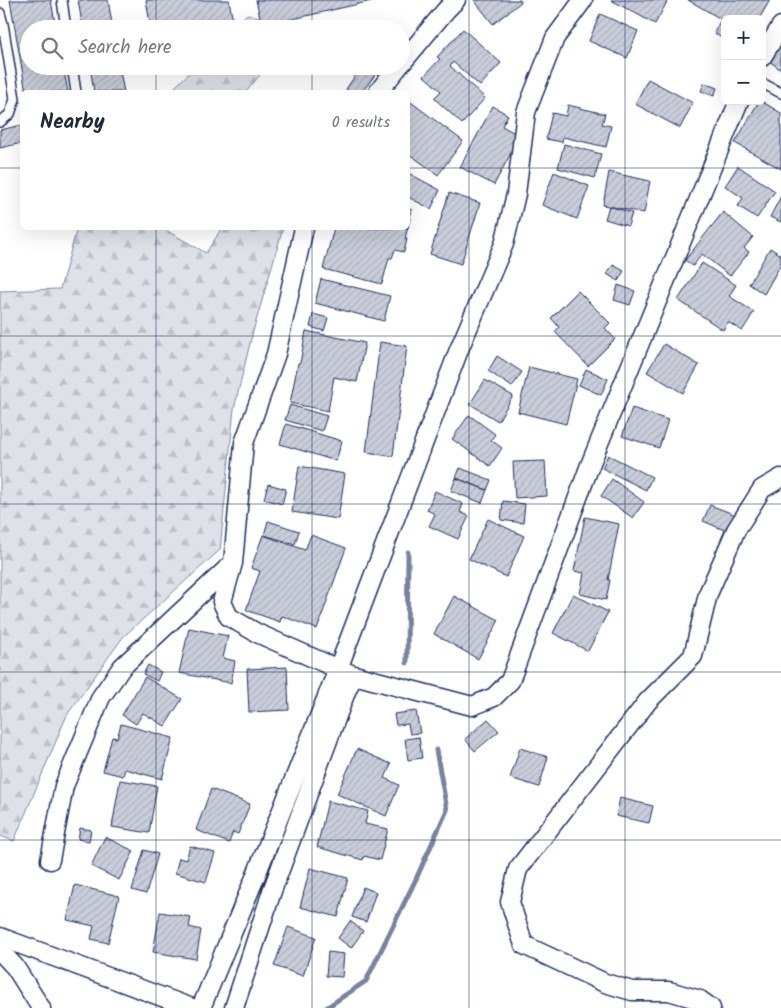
<!DOCTYPE html>
<html lang="en">
<head>
<meta charset="utf-8">
<style>
  :root { --surface:#fff; --page:#f6f6f7; --text:#1f2937; --muted:#747a83; --line:#e0e1e3 }
  body { margin:0; font-family:Kalam,sans-serif; background:var(--page); color:var(--text) }
  .controls { position:absolute; right:15px; top:15px; display:grid; overflow:hidden; border-radius:8px; box-shadow:0 5px 20px #0002 }
  .controls button { width:45px; height:45px; display:grid; place-items:center; padding:0; border:0; border-bottom:1px solid var(--line); background:var(--surface); color:var(--text); font:25px sans-serif }
  .list { margin:0; padding:0; list-style:none }
  h2 { display:flex; justify-content:space-between; align-items:center; height:65px; margin:0; padding:0 20px; font-size:21px }
  h2 small { font-size:16px; font-weight:400; color:var(--muted) }
  .icon { flex:none; width:28px; height:28px; fill:none; stroke:currentColor; stroke-width:2; stroke-linecap:round; stroke-linejoin:round }
  .map { position:relative; flex:none; width:781px; height:1008px; overflow:hidden }
  .search { position:absolute; background:var(--surface); box-shadow:0 5px 20px #0002; left:20px; top:20px; width:390px; height:55px; display:flex; align-items:center; gap:12px; box-sizing:border-box; padding:0 18px; border-radius:28px; color:var(--muted); font-size:19px }
  .panel { position:absolute; background:var(--surface); box-shadow:0 5px 20px #0002; left:20px; top:90px; width:390px; height:140px; border-radius:8px }
  .map>svg:first-child { display:block }
  .forest { fill:url(#forest-firs); stroke:#7c88a2 }
  .lines { fill:none; stroke-linecap:round; stroke-linejoin:round }
  .stream { stroke:#77839f; stroke-width:5 }
  .building { fill:url(#building-hatch); stroke:#1b2f5e }
  .service-casing { stroke:#1b2f5e; stroke-width:12 }
  .minor-casing { stroke:#1b2f5e; stroke-width:21 }
  .service { stroke:#fff; stroke-width:9 }
  .minor { stroke:#fff; stroke-width:18 }
  .grid { fill:none; stroke:#1b2f5e; stroke-width:1; stroke-opacity:0.55 }
</style>
</head>
<body>
<div class="map">
<svg width="781" height="1008" viewBox="0 0 781 1008">
  <defs>
    <pattern id="forest-firs" width="22" height="20" patternUnits="userSpaceOnUse" patternTransform="scale(1.25)"><rect width="22" height="20" fill="#dee1e7"/><path d="M5 1l3.5 6h-7zM16 11l3.5 6h-7z" fill="#bec1c9"/></pattern>
    <pattern id="building-hatch" width="6" height="6" patternUnits="userSpaceOnUse" patternTransform="scale(1.25)"><rect width="6" height="6" fill="#caceda"/><path d="M-1 1l2-2M0 6l6-6M5 7l2-2" fill="none" stroke="#adb1be"/></pattern>
  </defs>
  <rect width="100%" height="100%" fill="#fff"/>
  <filter id="ink" filterUnits="userSpaceOnUse"><feTurbulence type="fractalNoise" baseFrequency=".02" numOctaves="2"/><feDisplacementMap in="SourceGraphic" scale="10" xChannelSelector="R" yChannelSelector="G"/><feConvolveMatrix kernelMatrix="1 2 1 2 8 2 1 2 1" color-interpolation-filters="sRGB"/></filter>
  <g filter="url(#ink)">
    <path class="forest" d="M247 14 296 27 295 29H232Z
      M196 66H267L246 92H170Z
      M77 228H162L206 253 222 228H283L252 335 234 409 220 550 123 637 67 715 14 841 0 836V291L60 289Z"/>
    <g class="lines">
      <path class="stream" d="M407 663 408 552
        M326 1008 366 981 416 879 447 810 436 750"/>
    </g>
    <path class="building" d="M10 0H51L56 29H29V66H63L68 92H26Z
      M78 0H108L113 29H83Z
      M146 0H229L234 28 170 29 169 26 151 29Z
      M256 0H376L262 26Z
      M474 0H520L521 2 493 24Z
      M611 0H668L655 24Z
      M688 0H770L759 19H725V40L714 33 721 19Z
      M600 14 638 31 627 58 589 41Z
      M463 29 501 63 480 86 453 62 450 66 485 98 462 124 434 98 441 91 424 76 440 59 437 57Z
      M781 43V70L768 60Z
      M90 66H119L124 92H94Z
      M362 66 375 75 362 92H351L346 89Z
      M648 79 693 103 680 128 635 104Z
      M704 83 717 88 714 96 701 91Z
      M408 100 463 141 438 175 408 153Z
      M759 101H761L781 113V169L735 143Z
      M568 105 605 114 602 124 611 126 606 147 563 137 562 142 546 139 552 113 566 116Z
      M493 106 508 115 502 126 520 136 494 185 460 167Z
      M22 125V143L0 148V130Z
      M564 144 601 154 595 178 558 168Z
      M738 166 775 191 757 218 738 206 743 198 725 186Z
      M554 172 589 186 577 219 542 205Z
      M609 172 650 181 644 213 603 205Z
      M408 173 440 190 431 209 408 197Z
      M449 193 480 203 461 264 430 254Z
      M781 196V222L770 217Z
      M609 206 632 213 628 226 605 219Z
      M408 209 412 210 405 239H407L404 252 395 250 392 258H389L382 284 323 269 334 228H408Z
      M723 212 753 237 744 248 749 252 730 276 702 254 693 266 685 260Z
      M770 248 781 255V264L764 294 749 284Z
      M702 263 736 285 729 296 754 312 742 331 728 322 723 330 678 300Z
      M613 265 624 271 618 281 607 274Z
      M321 279 390 296 384 321 315 303Z
      M618 285 635 291 630 305 614 300Z
      M578 291 610 323 605 328 615 339 588 366 555 332 559 327 551 318Z
      M313 314 328 318 324 331 310 327Z
      M306 331 365 343 357 382 334 377 328 411 290 403 298 363H300Z
      M380 342 407 346 393 456 366 452Z
      M664 344 699 365 683 393 647 372Z
      M497 356 522 372 512 387 488 371Z
      M529 367 577 379 566 424 518 412Z
      M586 369 608 379 601 395 579 385Z
      M485 380 513 396 498 421 470 404Z
      M290 405 327 416 322 431 285 420Z
      M632 408 668 420 659 448 622 436Z
      M469 415 495 434 491 440 502 448 490 466 452 439Z
      M286 424 342 441 336 461 280 444Z
      M608 455 652 477 646 490 602 468Z
      M545 461 547 496 515 498 513 462Z
      M299 466 345 474 338 519 292 512Z
      M460 468 491 480 487 490 456 478Z
      M456 478 487 490 482 503 451 491Z
      M612 479 644 502 633 518 601 496Z
      M268 484 286 489 282 504 264 499Z
      M435 491 463 504 460 512 469 516 458 539 429 526 435 514 427 510Z
      M503 501 525 504 523 523 501 520Z
      M710 505 736 515 729 532 703 521Z
      M585 517 619 524 608 580H610L606 600 580 594 584 573 574 571Z
      M488 519 524 536 506 577 469 559Z
      M268 521 299 531 295 544 264 535Z
      M263 535 305 550 311 535 346 548 317 629 282 616 280 622 246 610 260 571 251 568Z
      M573 594 608 612 588 651 553 633Z
      M454 596 499 620 478 659 434 634Z
      M189 628 228 636 223 658 235 661 231 683 179 673Z
      M148 665 161 672 157 681 143 674Z
      M287 667 289 710 249 712 247 669Z
      M145 677 182 699 165 726 143 713 136 724 122 715Z
      M416 711 420 733 410 734 408 724 396 725 394 714Z
      M488 719 499 731 475 751 465 739Z
      M121 724 173 738 162 779 125 769 123 776 103 771 112 737 117 738Z
      M419 737 422 758 408 760 405 739Z
      M520 748 548 757 539 787 510 778Z
      M357 749 391 764 385 778 399 785 386 816 337 794Z
      M120 780 157 786 149 833 112 827Z
      M211 789 250 804 238 834 233 832 229 843 196 830Z
      M620 798 653 806 649 823 616 816Z
      M328 801 368 811 365 824 388 829 380 860 364 856 363 860 317 847Z
      M80 828 91 830 89 841 78 839Z
      M105 837 134 851 119 880 91 866Z
      M190 846 215 853 206 882 175 873 179 858 186 860Z
      M144 850 158 854 146 894 132 890Z
      M310 868 348 878 338 917 300 907Z
      M75 885 119 896 108 943 91 939 94 926 67 920Z
      M363 887 376 892 366 922 352 917Z
      M160 912 191 917 189 927 201 930 196 959 153 952Z
      M350 921 363 931 351 948 338 938Z
      M288 927 316 937 303 976 274 966Z
      M328 952 344 954 342 977 326 976Z"/>
    <g class="lines">
      <defs>
        <path id="service" d="M62 0 66 29
          M0 13 3 24 15 99 10 114 0 122
          M72 66 76 92
          M762 83 781 93"/>
        <path id="minor" d="M762 57 781 26
          M401 64 446 10 456 0
          M378 92 399 66
          M304 228 276 354 244 443 233 563 222 602 229 617 257 633 338 669 354 675 472 706 494 697 510 681 590 465 739 101
          M50 860 64 786 101 697 122 667 232 564
          M0 937 192 1008
          M0 951 15 967 41 1008
          M201 1008 256 875 338 669 460 347 504 244 516 194 526 112 555 38 583 0
          M234 1008 272 891 347 689 354 675
          M711 1008 700 1000 669 991H632L605 983 524 945 510 902 518 869 648 701 693 656 708 594 736 530 762 489 781 478"/>
      </defs>
      <use href="#service" class="service-casing"/>
      <use href="#minor" class="minor-casing"/>
      <use href="#service" class="service"/>
      <use href="#minor" class="minor"/>
    </g>
  </g>
  <path class="grid" d="M156 0V29M312 0V29M469 0V1008M625 0V1008M156 66V92M312 66V92M0 168H22M408 168H781M156 228V1008M312 228V1008M0 336H781M0 504H781M0 672H781M0 840H781"/>
</svg>
<div class="controls">
<button>+</button>
<button>−</button>
</div>
<div class="search"><svg class="icon" aria-label="search" viewBox="0 0 24 24"><circle cx="10" cy="10" r="6"/><path d="M15 15l6 6"/></svg>Search here</div>
<section class="panel">
<h2>Nearby<small>0 results</small></h2>
<ul class="list">
</ul>
</section>
</div>
</body>
</html>
